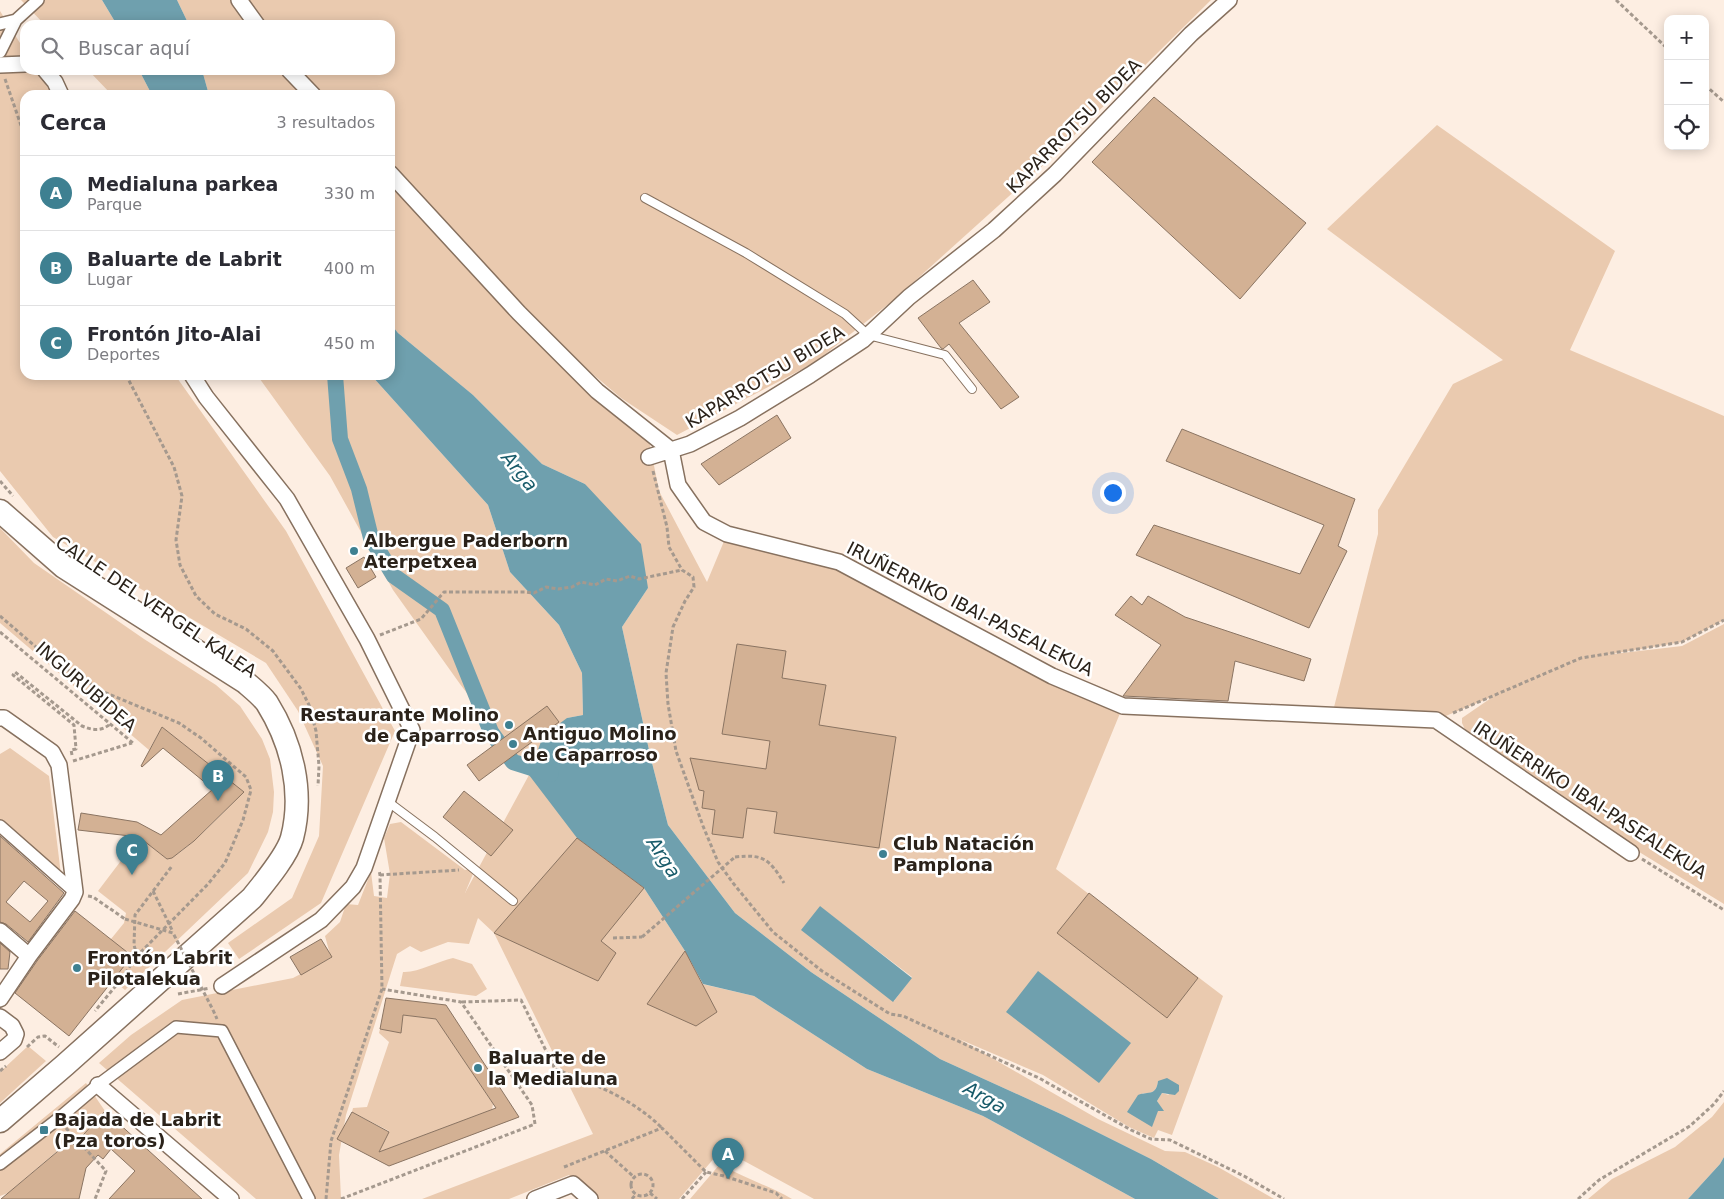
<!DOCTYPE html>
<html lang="es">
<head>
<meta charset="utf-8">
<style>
  :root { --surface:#fff; --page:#f7f7f7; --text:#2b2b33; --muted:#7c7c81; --line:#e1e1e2; --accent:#3e8091 }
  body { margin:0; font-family:"DejaVu Sans",sans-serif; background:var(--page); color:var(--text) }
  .controls { position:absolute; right:15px; top:15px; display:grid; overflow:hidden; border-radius:10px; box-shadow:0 2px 12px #0003 }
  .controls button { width:45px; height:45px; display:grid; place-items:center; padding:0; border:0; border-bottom:1px solid var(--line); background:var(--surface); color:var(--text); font:25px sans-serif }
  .you { position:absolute; left:1112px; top:492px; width:18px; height:18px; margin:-12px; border:4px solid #fff; border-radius:50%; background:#1a73e8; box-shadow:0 0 0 8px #1a73e833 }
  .badge { display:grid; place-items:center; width:32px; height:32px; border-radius:50%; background:var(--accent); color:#fff; font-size:16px; font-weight:700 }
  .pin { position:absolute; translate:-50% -41px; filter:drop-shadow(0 1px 2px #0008) }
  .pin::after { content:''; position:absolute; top:26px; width:18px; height:15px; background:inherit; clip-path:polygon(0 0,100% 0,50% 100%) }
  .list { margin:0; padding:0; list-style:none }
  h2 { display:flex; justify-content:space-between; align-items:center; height:65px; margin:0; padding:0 20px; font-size:21px }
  h2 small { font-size:16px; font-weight:400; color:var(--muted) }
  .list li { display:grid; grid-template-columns:32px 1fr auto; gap:15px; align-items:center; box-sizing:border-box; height:75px; padding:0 20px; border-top:1px solid var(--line) }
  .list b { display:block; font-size:19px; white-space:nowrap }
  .list p { margin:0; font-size:16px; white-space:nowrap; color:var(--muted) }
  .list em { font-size:16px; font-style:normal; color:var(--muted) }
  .icon { flex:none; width:28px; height:28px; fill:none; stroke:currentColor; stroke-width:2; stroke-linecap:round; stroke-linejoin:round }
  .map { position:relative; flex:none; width:1724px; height:1199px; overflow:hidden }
  .search { position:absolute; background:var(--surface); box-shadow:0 2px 12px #0003; left:20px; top:20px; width:375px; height:55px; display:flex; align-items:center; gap:12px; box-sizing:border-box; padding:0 18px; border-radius:15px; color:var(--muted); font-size:19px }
  .panel { position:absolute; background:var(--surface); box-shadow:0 2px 12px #0003; left:20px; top:90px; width:375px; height:290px; border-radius:15px }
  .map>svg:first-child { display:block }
  .green { fill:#eacaaf; fill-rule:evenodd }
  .water { fill:#6fa0ae }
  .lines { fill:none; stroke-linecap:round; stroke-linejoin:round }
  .canal { stroke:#6fa0ae; stroke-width:16 }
  .building { fill:#d3b194; stroke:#8a7462; fill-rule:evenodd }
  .service-casing { stroke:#87715f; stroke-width:10 }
  .pedestrian-casing { stroke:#87715f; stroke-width:14 }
  .minor-casing { stroke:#87715f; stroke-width:18 }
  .secondary-casing { stroke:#87715f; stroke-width:25 }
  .path { stroke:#a5998e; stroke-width:3; stroke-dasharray:4 2.5; stroke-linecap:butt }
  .service { stroke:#fff; stroke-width:8 }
  .pedestrian { stroke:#fff; stroke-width:11 }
  .minor { stroke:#fff; stroke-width:15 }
  .secondary { stroke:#fff; stroke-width:22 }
  .path-bridge { stroke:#a5998e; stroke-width:3; stroke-dasharray:4 2.5; stroke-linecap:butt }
  .poi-dot { fill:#3e8091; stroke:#fff; stroke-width:2 }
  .labels { text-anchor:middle; stroke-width:5; stroke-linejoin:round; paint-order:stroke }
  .street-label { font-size:18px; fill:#2a221a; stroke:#fff }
  .poi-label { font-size:18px; font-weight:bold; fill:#2a221a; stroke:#fff; text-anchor:start }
  .water-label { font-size:19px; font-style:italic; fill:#185b6a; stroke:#fff }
</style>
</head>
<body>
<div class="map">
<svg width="1724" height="1199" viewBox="0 0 1724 1199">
  <rect width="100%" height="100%" fill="#fdeee2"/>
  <path class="green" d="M21 0H102L117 25H45Z
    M177 0H1211L1049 160 896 298 814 363 677 435 621 398 569 354 649 440 659 491 707 582 727 534 839 562 1123 706 1056 869 1223 996 1172 1135 1158 1130 1154 1138 1129 1127 1043 1075 959 1039 1098 1119 1165 1151 1185 1152 1218 1167 1274 1199H1219L1151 1159 1063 1115 940 1059 811 972 735 913 668 825 651 759 622 627 648 588 585 484 542 464 474 396 398 333 390 323V95H209L202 70H390V25H189ZM819 906 912 977 894 1001ZM1158 1081 1169 1095 1162 1093 1157 1101 1163 1111 1158 1110 1142 1093C1152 1094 1157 1091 1158 1081Z
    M0 11 25 51V70H37L52 95H25V375H175L286 531 395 731 321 903 239 959 228 943 292 898 319 836 323 766 298 711 266 663 53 537 0 471Z
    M88 70H139L152 95H112Z
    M1437 125 1615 251 1570 350 1724 416V620L1682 642 1605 655 1682 646 1724 624V904L1574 812 1468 736 1462 723V718L1494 696 1436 720 1332 715 1378 534V510L1453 384 1503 360 1327 229Z
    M257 375H371L488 505 510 572 559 625 582 673 583 715 567 718 577 838 644 888 685 951 702 984 754 996 867 1069 983 1116 1135 1199H814L722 1149 679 1199H596L569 1175 509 1199H422L593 1134 494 933 478 918 469 944 448 942 421 952 410 946 397 954 346 1115 339 1155 341 1199H256L99 1063 131 1035 182 1000 293 978 331 958 325 936 340 922 346 904 358 905 371 872 374 896 387 898 390 874 384 838 390 824 401 822 465 870 475 869 465 893 529 775 460 684 393 590 330 476Z
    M0 528 34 563 144 639 216 685 240 706 262 739 270 759 274 792 273 812 268 832 248 873 125 990 113 980 111 939 124 923 126 913 98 891 139 837 167 859C184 856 229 806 244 792L162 727 149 750 0 623Z
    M10 748 49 776 61 875 0 821V754Z
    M453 958 472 964 487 989 476 996 400 986 403 972C418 973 438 961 453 958Z
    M403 1015 436 1019 493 1104 492 1110 379 1152 389 1131 352 1112 353 1108 367 1107 389 1042 379 1033 380 1029 400 1032Z
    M28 1046 46 1061 0 1103V1072Z
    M86 1083 105 1111 80 1138 69 1141 8 1193 0 1196V1154Z
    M1724 1102V1157L1720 1164 1688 1199H1588L1612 1179 1675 1147 1712 1117Z
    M720 1164C743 1178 768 1185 792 1199H690Z"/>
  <path class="water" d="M102 0H177L189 25H117Z
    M139 70H202L209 95H152Z
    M390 323 398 333 473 395 542 464 585 484 641 544 648 588 622 627 651 759 668 825 735 913 811 972 940 1059 1063 1115 1151 1159 1219 1199H1135L983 1116 867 1069 754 996 703 984 685 951 644 888 577 838 529 775 543 736 567 718 583 715 582 673 559 625 510 572 488 505 371 375H390Z
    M820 906 912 978 893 1002 801 930Z
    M1038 971 1131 1043 1099 1083 1006 1012Z
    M1167 1078 1179 1085V1091L1175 1095 1162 1093 1157 1101 1164 1111H1158L1152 1127 1127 1112 1138 1095C1149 1091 1156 1096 1158 1081Z
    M1724 1157V1199H1688L1720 1164Z"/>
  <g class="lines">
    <path class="canal" d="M335 375 340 439 359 489 371 538 394 576 442 610 491 732 513 762 551 774"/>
  </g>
  <path class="building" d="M1154 97 1306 223 1240 299 1092 162Z
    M973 280 990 302 959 323 1019 397 1001 409 949 344 943 349 941 348 918 318Z
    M777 415 791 438 719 485 701 464Z
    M1182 429 1355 499 1338 546 1347 551 1309 628 1136 555 1154 525 1300 574 1324 525 1166 461Z
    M364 557 376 577 358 588 346 568Z
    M1131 596 1142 605 1148 596 1185 617 1311 659 1304 681 1235 661 1228 701 1123 696 1161 645 1115 615Z
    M737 644 786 651 782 678 826 685 819 725 896 737 879 848 774 833 777 812 747 808 743 838 712 834 715 810 702 808 704 791 699 790 690 758 766 769 770 741 722 734Z
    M547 706 559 722 479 781 467 765Z
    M162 727 244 792 194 841 172 858 167 859 139 837 78 830 81 813 137 822 161 835 213 789 163 748 142 767 141 766Z
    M464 791 513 830 491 856 443 817Z
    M0 836 64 893 28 942 6 924 0 922ZM24 881 48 901 30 922 6 902Z
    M577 838 644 888 601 941 616 953 598 981 494 933Z
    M1089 893 1198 978 1167 1018 1057 933Z
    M75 911 132 956 69 1036 15 993 37 961Z
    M321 939 332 957 301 975 290 957Z
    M0 943 10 952 8 969H0Z
    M685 951 717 1012 696 1026 647 1004Z
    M386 998 446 1005 519 1117 389 1166 337 1139 352 1112 389 1132 379 1152 496 1108 436 1019 403 1015 401 1033 380 1029Z
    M105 1111 202 1199H109L135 1171 111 1149 103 1159 98 1155 86 1168 79 1199H1L70 1141 74 1145Z"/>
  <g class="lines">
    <defs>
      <path id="service" d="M645 198 746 253 845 314 868 335 945 355 972 389
        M387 801 435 837 513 901"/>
      <path id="pedestrian" d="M0 24 16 20
        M0 52 16 20 38 0
        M0 826 75 892
        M0 1164 58 1119 98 1085 176 1027 222 1031 309 1199"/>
      <path id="minor" d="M239 0 257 25
        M0 65 25 64
        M45 70 55 82 61 95
        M289 70 313 95
        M390 173 519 313 597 391 671 450
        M192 375 206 397 287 499 367 639 412 730 364 868 353 887 321 920 222 986
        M671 450 678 485 704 522 727 534 839 562 1052 676 1123 706 1436 720 1631 853
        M649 457 690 444 740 418 810 375 863 340 909 297 994 230 1055 174 1191 34 1229 0
        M0 718H4L52 752 59 765 75 892 72 899 29 956 0 999
        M0 931 29 956
        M0 1017 12 1026 16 1034 14 1040 0 1052
        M98 1085 231 1199
        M535 1199 573 1184 590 1199"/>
      <path id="secondary" d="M0 511 64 567 245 682C252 688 261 695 267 703 292 743 304 792 292 838 287 856 264 883 252 898L65 1065 0 1121"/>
    </defs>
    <use href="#service" class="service-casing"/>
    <use href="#pedestrian" class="pedestrian-casing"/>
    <use href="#minor" class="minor-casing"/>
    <use href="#secondary" class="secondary-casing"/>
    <path class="path" d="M1616 0 1668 49
      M5 79 25 137
      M1705 85 1724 102
      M126 375 174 467 182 496 176 540 180 565 196 596 215 614 246 629 273 651 301 689 309 705 316 731 319 766 318 786
      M653 471 667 527 669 547 682 570 693 577 694 587 685 601 673 627 666 673 668 704 676 751 703 826 718 862 733 883 773 932 822 971 890 1014 903 1016 1039 1078 1131 1130 1151 1139 1170 1140 1244 1176 1284 1199
      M0 481 13 496
      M0 616 50 659 106 693 179 723 201 738 246 777 251 790 243 820 225 863 208 884 137 956 119 982 95 1011
      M0 632 133 743
      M380 635 421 619 444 592H525L534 593 546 587 558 589 572 587 581 582 595 585 606 579 617 581 630 576 639 579 682 570
      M1453 713 1581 658 1682 642 1724 620
      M72 755 71 750 76 749 74 725 13 675 15 672 82 726C92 730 101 732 110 724
      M73 761 132 743
      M735 857C764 854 769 859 784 883
      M1642 859 1724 910
      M380 875 459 870
      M88 896 93 897 125 919
      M613 938 642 937
      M137 956 134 945 135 915 172 866
      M178 994 210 988
      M462 1002 521 1000 555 1069C593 1083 633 1099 662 1128
      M213 1010 217 1019
      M27 1047 38 1037 45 1036 59 1047
      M0 1071 6 1066
      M66 1128 106 1171 95 1199
      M605 1151 634 1177
      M564 1167 662 1128 706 1172 724 1176 776 1193 782 1199
      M631 1185a11 11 0 1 1 22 0a11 11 0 1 1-22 0Z
      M650 1193 657 1199
      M326 1199 331 1141 382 989 380 875 379 870
      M341 1199 535 1124 532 1105 461 1002 382 989
      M632 1199 636 1194
      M682 1199 706 1172
      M1578 1199 1599 1180 1690 1126 1714 1104 1724 1091"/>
    <use href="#service" class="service"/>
    <use href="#pedestrian" class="pedestrian"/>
    <use href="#minor" class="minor"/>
    <use href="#secondary" class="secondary"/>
    <path class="path-bridge" d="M153 891 173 932
      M125 919 173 933 213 1010
      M642 937 735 857"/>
  </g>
  <g class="poi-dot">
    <circle cx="354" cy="551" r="5"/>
    <circle cx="509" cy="725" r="5"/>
    <circle cx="513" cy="744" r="5"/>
    <circle cx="883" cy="854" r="5"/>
    <circle cx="77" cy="968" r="5"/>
    <circle cx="478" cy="1068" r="5"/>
    <rect x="39" y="1125" width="10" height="10" rx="2.5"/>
  </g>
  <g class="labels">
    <g class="street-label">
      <text transform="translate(1074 126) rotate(-45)" y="6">KAPARROTSU BIDEA</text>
      <text transform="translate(765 377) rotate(-31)" y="6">KAPARROTSU BIDEA</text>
      <text transform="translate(156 607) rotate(34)" y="6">CALLE DEL VERGEL KALEA</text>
      <text transform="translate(970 609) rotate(27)" y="6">IRUÑERRIKO IBAI-PASEALEKUA</text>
      <text transform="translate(86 687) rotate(41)" y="6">INGURUBIDEA</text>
      <text transform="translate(1590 800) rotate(33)" y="6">IRUÑERRIKO IBAI-PASEALEKUA</text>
    </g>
    <g class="poi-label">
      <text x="364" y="547">Albergue Paderborn<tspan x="364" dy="21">Aterpetxea</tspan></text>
      <text x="499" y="721" text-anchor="end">Restaurante Molino<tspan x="499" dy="21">de Caparroso</tspan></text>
      <text x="523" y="740">Antiguo Molino<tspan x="523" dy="21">de Caparroso</tspan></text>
      <text x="893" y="850">Club Natación<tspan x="893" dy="21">Pamplona</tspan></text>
      <text x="87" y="964">Frontón Labrit<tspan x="87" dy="21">Pilotalekua</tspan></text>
      <text x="488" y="1064">Baluarte de<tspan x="488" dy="21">la Medialuna</tspan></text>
      <text x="54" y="1126">Bajada de Labrit<tspan x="54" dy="21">(Pza toros)</tspan></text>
    </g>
    <g class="water-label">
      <text transform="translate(520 471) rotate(51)" y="7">Arga</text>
      <text transform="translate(664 857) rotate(57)" y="7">Arga</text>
      <text transform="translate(985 1097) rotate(30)" y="7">Arga</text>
    </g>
  </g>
</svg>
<div class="controls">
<button>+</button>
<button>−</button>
<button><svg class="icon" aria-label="locate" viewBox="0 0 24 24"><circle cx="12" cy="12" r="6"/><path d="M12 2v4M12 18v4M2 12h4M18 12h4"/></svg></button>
</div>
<div class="you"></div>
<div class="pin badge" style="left:728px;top:1179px">A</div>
<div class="pin badge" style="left:218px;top:801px">B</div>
<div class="pin badge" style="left:132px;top:875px">C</div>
<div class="search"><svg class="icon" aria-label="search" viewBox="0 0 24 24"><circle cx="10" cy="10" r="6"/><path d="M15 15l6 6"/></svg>Buscar aquí</div>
<section class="panel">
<h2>Cerca<small>3 resultados</small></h2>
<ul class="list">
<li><span class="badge">A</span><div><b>Medialuna parkea</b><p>Parque</p></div><em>330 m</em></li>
<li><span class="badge">B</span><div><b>Baluarte de Labrit</b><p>Lugar</p></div><em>400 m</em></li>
<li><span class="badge">C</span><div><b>Frontón Jito-Alai</b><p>Deportes</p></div><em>450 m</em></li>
</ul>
</section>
</div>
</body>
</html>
